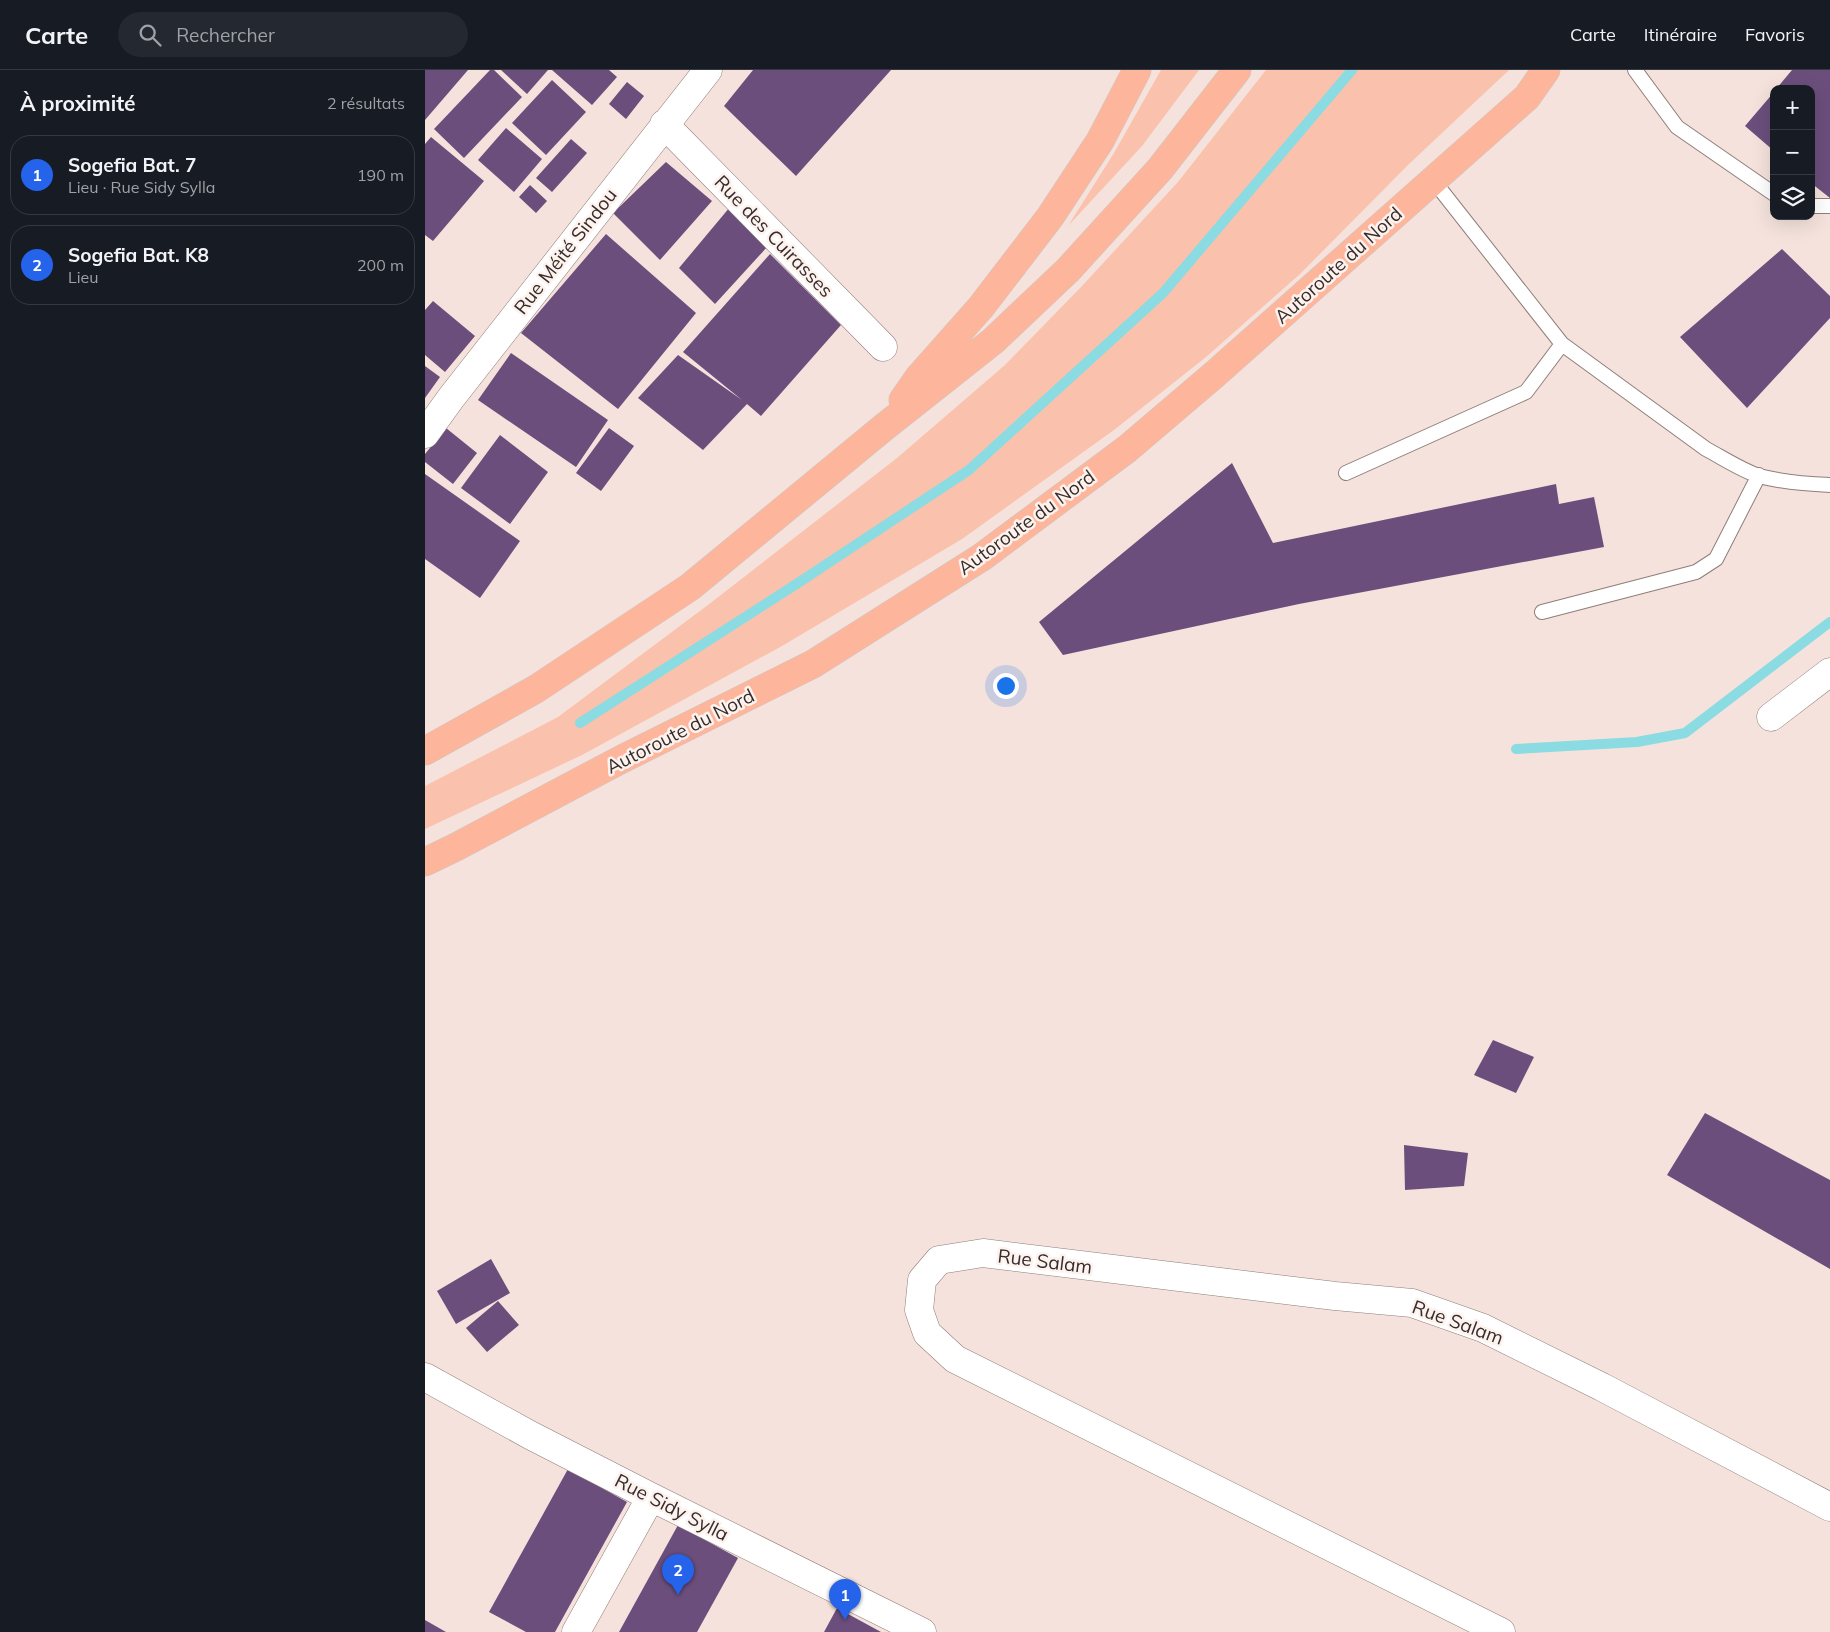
<!DOCTYPE html>
<html lang="fr">
<head>
<meta charset="utf-8">
<style>
  :root { --surface:#171b24; --page:#242831; --text:#f1f3f6; --muted:#9ea1a6; --line:#363941; --accent:#2563eb }
  body { margin:0; font-family:Mulish,sans-serif; background:var(--page); color:var(--text) }
  .controls { position:absolute; right:15px; top:15px; display:grid; overflow:hidden; border-radius:10px; box-shadow:0 5px 20px #0002 }
  .controls button { width:45px; height:45px; display:grid; place-items:center; padding:0; border:0; border-bottom:1px solid var(--line); background:var(--surface); color:var(--text); font:25px sans-serif }
  .you { position:absolute; left:580px; top:615px; width:18px; height:18px; margin:-12px; border:4px solid #fff; border-radius:50%; background:#1a73e8; box-shadow:0 0 0 8px #1a73e833 }
  .badge { display:grid; place-items:center; width:32px; height:32px; border-radius:50%; background:var(--accent); color:#fff; font-size:16px; font-weight:700 }
  .pin { position:absolute; translate:-50% -41px; filter:drop-shadow(0 1px 2px #0008) }
  .pin::after { content:''; position:absolute; top:26px; width:18px; height:15px; background:inherit; clip-path:polygon(0 0,100% 0,50% 100%) }
  .list { margin:0; padding:0; list-style:none }
  h2 { display:flex; justify-content:space-between; align-items:center; height:65px; margin:0; padding:0 20px; font-size:21px }
  h2 small { font-size:16px; font-weight:400; color:var(--muted) }
  .list li { display:grid; grid-template-columns:32px 1fr auto; gap:15px; align-items:center; box-sizing:border-box; height:80px; margin:0 10px 10px; padding:0 10px; border:1px solid var(--line); border-radius:20px }
  .list b { display:block; font-size:19px; white-space:nowrap }
  .list p { margin:0; font-size:16px; white-space:nowrap; color:var(--muted) }
  .list em { font-size:16px; font-style:normal; color:var(--muted) }
  .icon { flex:none; width:28px; height:28px; fill:none; stroke:currentColor; stroke-width:2; stroke-linecap:round; stroke-linejoin:round }
  .map { position:relative; flex:none; width:1405px; height:1562px; overflow:hidden }
  header { display:flex; align-items:center; gap:30px; box-sizing:border-box; height:70px; padding:0 25px; background:var(--surface); border-bottom:1px solid var(--line) }
  header strong { font-size:24px }
  nav { display:flex; gap:28px; margin-inline-start:auto; font-size:18px }
  .search { width:350px; height:45px; background:var(--page); display:flex; align-items:center; gap:12px; box-sizing:border-box; padding:0 18px; border-radius:28px; color:var(--muted); font-size:19px }
  main { display:flex }
  aside { flex:1; background:var(--surface) }
  .map>svg:first-child { display:block }
  .green { fill:#fac1ac }
  .lines { fill:none; stroke-linecap:round; stroke-linejoin:round }
  .stream { stroke:#8adbe2; stroke-width:10 }
  .building { fill:#6b4e7c }
  .service-casing { stroke:#8f7e78; stroke-width:16 }
  .minor-casing { stroke:#8f7e78; stroke-width:29 }
  .motorway-casing { stroke:#cac8c8; stroke-width:29 }
  .service { stroke:#fff; stroke-width:14 }
  .minor { stroke:#fff; stroke-width:28 }
  .motorway { stroke:#fdb69b; stroke-width:28 }
  .labels { text-anchor:middle; stroke-width:5; stroke-linejoin:round; paint-order:stroke }
  .street-label { font-size:19px; fill:#342d2b; stroke:#fdf2ee }
</style>
</head>
<body>
<header>
<strong>Carte</strong>
<div class="search"><svg class="icon" aria-label="search" viewBox="0 0 24 24"><circle cx="10" cy="10" r="6"/><path d="M15 15l6 6"/></svg>Rechercher</div>
<nav><a>Carte</a><a>Itinéraire</a><a>Favoris</a></nav>
</header>
<main>
<aside>
<h2>À proximité<small>2 résultats</small></h2>
<ul class="list">
<li><span class="badge">1</span><div><b>Sogefia Bat. 7</b><p>Lieu · Rue Sidy Sylla</p></div><em>190 m</em></li>
<li><span class="badge">2</span><div><b>Sogefia Bat. K8</b><p>Lieu</p></div><em>200 m</em></li>
</ul>
</aside>
<div class="map">
<svg width="1405" height="1562" viewBox="0 0 1405 1562">
  <rect width="100%" height="100%" fill="#f5e2dc"/>
  <path class="green" d="M736 0H774L717 76 643 156 689 83Z
    M841 0H1084L984 94 875 204 781 287 689 360 537 469 357 576 157 685 0 759V716L133 647 283 535 472 388 580 295 657 216 753 112Z"/>
  <g class="lines">
    <path class="stream" d="M155 653 373 513 544 400 738 223 927 0
      M1091 679 1212 672 1260 663 1405 552"/>
  </g>
  <path class="building" d="M0 0H43L0 50Z
    M65 0H69L97 27 39 88 9 59Z
    M76 0H123L102 24Z
    M127 0H184L192 7 167 35Z
    M328 0H466L371 106 299 36Z
    M1367 0H1405V128L1386 113V19H1351Z
    M127 10 161 42 121 85 87 53Z
    M202 12 219 26 201 49 184 34Z
    M1349 22V81L1320 56Z
    M81 58 117 89 89 122 53 90Z
    M6 67 59 111 8 171 0 165V74Z
    M146 69 162 83 127 122 111 108Z
    M241 92 287 131 235 190 188 143Z
    M105 115 122 131 111 143 94 127Z
    M305 137 343 176 290 234 254 198Z
    M181 164 271 243 193 339 96 263Z
    M1357 179 1405 226V248L1322 338 1255 267Z
    M345 184 416 255 336 346 322 334 278 380 213 328 253 285 317 330 258 282Z
    M8 231 50 266 20 302 0 285V240Z
    M86 283 183 350 151 397 53 330Z
    M0 296 15 307 0 328Z
    M21 358 52 383 28 414 0 392V384Z
    M184 358 209 376 176 421 151 403Z
    M75 365 123 402 85 454 36 418Z
    M807 393 848 473 1131 414 1134 434 1169 427 1179 477 874 534 638 585 614 552Z
    M0 404 95 471 55 528 0 489Z
    M1068 970 1109 987 1091 1023 1049 1005Z
    M1280 1043 1405 1110V1199L1242 1105Z
    M979 1075 1043 1083 1039 1116 980 1120Z
    M66 1189 85 1223 31 1254 12 1221Z
    M73 1231 94 1255 62 1282 41 1258Z
    M143 1399 202 1432 130 1562H101L64 1542Z
    M253 1455 313 1488 272 1562H194Z
    M412 1538 456 1562H399Z
    M0 1550 21 1562H0Z"/>
  <g class="lines">
    <defs>
      <path id="service" d="M1210 0 1252 57 1349 124
        M1008 110 1137 274 1281 379C1298 388 1316 400 1334 406 1357 412 1382 414 1405 415
        M1386 136H1405
        M921 403 1101 322 1137 274
        M1117 542 1271 502 1291 489 1334 405"/>
      <path id="minor" d="M239 54 458 277
        M0 364 26 328 283 0
        M1346 647 1405 602
        M0 1307 105 1365 226 1427 497 1562
        M151 1562 226 1427
        M1076 1562 530 1289 502 1263 494 1240 497 1210 514 1190 558 1183 910 1226 987 1233 1058 1258 1177 1317 1405 1437"/>
      <path id="motorway" d="M478 330 494 307 556 237 625 147 675 71 712 0
        M0 681 111 619 265 517 458 358 568 271 643 200 735 99 812 0
        M0 792 31 777 197 689 388 594 557 487 702 379 790 304 1102 27 1121 0"/>
    </defs>
    <use href="#service" class="service-casing"/>
    <use href="#minor" class="minor-casing"/>
    <use href="#motorway" class="motorway-casing"/>
    <use href="#service" class="service"/>
    <use href="#minor" class="minor"/>
    <use href="#motorway" class="motorway"/>
  </g>
  <g class="labels">
    <g class="street-label">
      <text transform="translate(349 166) rotate(46)" y="7">Rue des Cuirasses</text>
      <text transform="translate(140 181) rotate(-52)" y="7">Rue Méité Sindou</text>
      <text transform="translate(913 195) rotate(-42)" y="7">Autoroute du Nord</text>
      <text transform="translate(601 452) rotate(-36)" y="7">Autoroute du Nord</text>
      <text transform="translate(255 661) rotate(-27)" y="7">Autoroute du Nord</text>
      <text transform="translate(620 1191) rotate(7)" y="7">Rue Salam</text>
      <text transform="translate(1033 1252) rotate(20)" y="7">Rue Salam</text>
      <text transform="translate(247 1437) rotate(27)" y="7">Rue Sidy Sylla</text>
    </g>
  </g>
</svg>
<div class="controls">
<button>+</button>
<button>−</button>
<button><svg class="icon" aria-label="layers" viewBox="0 0 24 24"><path d="M12 4l9 5-9 5-9-5zM3 14l9 5 9-5"/></svg></button>
</div>
<div class="you"></div>
<div class="pin badge" style="left:420px;top:1550px">1</div>
<div class="pin badge" style="left:253px;top:1525px">2</div>
</div>
</main>
</body>
</html>
